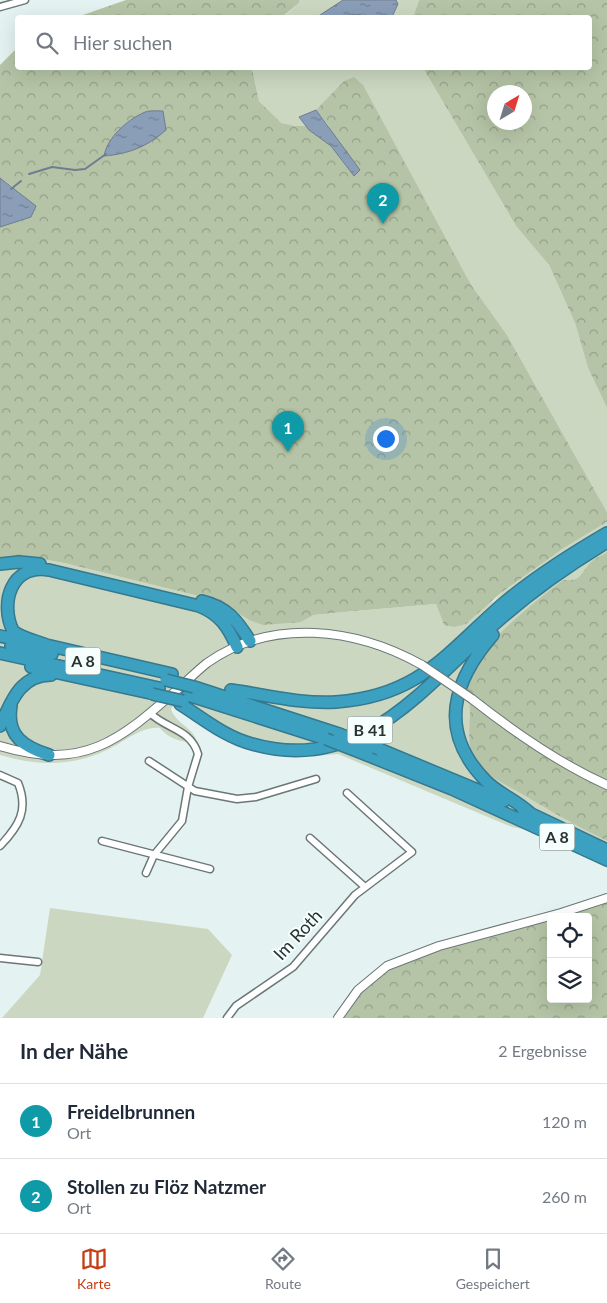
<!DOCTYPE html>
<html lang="de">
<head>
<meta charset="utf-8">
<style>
  :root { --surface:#fff; --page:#f6f6f7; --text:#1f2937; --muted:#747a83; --line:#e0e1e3; --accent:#c73e16 }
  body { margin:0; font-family:Lato,sans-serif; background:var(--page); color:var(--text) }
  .controls { position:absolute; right:15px; bottom:15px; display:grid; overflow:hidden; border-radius:5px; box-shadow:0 5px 20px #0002 }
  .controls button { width:45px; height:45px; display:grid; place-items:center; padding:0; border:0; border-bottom:1px solid var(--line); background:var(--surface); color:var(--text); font:25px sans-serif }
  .compass { position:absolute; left:487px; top:85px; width:45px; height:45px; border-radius:50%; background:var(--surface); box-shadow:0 5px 20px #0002; rotate:38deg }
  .you { position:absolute; left:385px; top:438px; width:18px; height:18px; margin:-12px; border:4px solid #fff; border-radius:50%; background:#1a73e8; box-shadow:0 0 0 8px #1a73e833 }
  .badge { display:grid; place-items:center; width:32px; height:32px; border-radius:50%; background:var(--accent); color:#fff; font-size:16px; font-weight:700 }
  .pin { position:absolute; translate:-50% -41px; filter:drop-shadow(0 1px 2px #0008) }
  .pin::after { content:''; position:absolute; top:26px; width:18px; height:15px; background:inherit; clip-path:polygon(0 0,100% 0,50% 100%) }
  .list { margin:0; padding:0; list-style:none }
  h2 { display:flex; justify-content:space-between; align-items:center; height:65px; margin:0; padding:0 20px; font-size:21px }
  h2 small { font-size:16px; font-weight:400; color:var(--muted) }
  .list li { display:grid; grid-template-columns:32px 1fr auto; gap:15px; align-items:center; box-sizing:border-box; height:75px; padding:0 20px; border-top:1px solid var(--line) }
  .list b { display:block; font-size:19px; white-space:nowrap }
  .list p { margin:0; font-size:16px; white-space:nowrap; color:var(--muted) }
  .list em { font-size:16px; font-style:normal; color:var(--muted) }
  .icon { flex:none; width:28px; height:28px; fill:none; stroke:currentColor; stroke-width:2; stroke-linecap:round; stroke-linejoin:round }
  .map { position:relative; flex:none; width:607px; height:1018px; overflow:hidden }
  .search { position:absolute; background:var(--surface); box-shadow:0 5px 20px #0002; left:15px; right:15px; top:15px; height:55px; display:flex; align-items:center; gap:12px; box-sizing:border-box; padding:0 18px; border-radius:5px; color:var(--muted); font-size:19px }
  .sheet { height:215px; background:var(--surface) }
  nav { display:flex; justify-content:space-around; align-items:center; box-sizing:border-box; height:70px; border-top:1px solid var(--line); background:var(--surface); font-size:14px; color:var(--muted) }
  nav a { display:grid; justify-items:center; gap:2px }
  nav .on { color:var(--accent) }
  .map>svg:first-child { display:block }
  .grass { fill:#cbd7c1 }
  .forest { fill:url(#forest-crowns); fill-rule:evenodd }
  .water { fill:url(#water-ripples); stroke:#6e7d8f }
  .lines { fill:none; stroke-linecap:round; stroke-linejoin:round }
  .stream { stroke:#6e7d8f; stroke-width:2 }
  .minor-casing { stroke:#6b7777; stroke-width:9 }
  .tertiary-casing { stroke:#6b7777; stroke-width:10 }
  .motorway-casing { stroke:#36798e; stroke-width:14 }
  .minor { stroke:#fff; stroke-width:6 }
  .tertiary { stroke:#fff; stroke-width:8 }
  .motorway { stroke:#3ca0c1; stroke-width:11 }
  .tertiary-bridge-casing { stroke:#6b7777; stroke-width:10; stroke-linecap:butt }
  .motorway-bridge-casing { stroke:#36798e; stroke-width:14; stroke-linecap:butt }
  .tertiary-bridge { stroke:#fff; stroke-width:8 }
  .motorway-bridge { stroke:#3ca0c1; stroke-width:11 }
  .labels { text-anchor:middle; stroke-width:4; stroke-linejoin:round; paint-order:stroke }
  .shield { fill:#f4fffe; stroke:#676f6e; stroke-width:1 }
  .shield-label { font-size:16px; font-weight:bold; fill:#2b3130 }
  .street-label { font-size:18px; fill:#2b3130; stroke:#f4fffe }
</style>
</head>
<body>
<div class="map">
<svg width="607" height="1018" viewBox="0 0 607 1018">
  <defs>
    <pattern id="forest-crowns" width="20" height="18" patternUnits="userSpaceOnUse" patternTransform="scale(1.25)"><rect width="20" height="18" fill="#b5c4a6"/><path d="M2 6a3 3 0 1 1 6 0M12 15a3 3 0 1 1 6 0" fill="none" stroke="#93a088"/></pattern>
    <pattern id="water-ripples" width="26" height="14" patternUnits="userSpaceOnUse" patternTransform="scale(1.25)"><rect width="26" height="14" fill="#8a9eb8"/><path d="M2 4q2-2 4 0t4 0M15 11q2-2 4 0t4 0" fill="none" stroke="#718196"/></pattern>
  </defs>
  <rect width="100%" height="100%" fill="#e5f2f2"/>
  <path class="grass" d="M299 0H343L317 17 282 18 300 2Z
    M396 0H419L413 17 392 18 398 4Z
    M252 68H423L516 226 549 265 575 323 588 368 607 408V512L507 335 329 98 316 110 299 117 306 126H296L280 123 259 101Z
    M607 522V552C601 555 594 558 590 563 579 575 582 581 563 580L522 613 499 635 468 689 471 711 469 733 485 771 570 822 607 841V868L529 830 512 827 338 754 315 756 283 754 173 706 171 709C175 723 193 727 197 742 185 744 167 738 160 728 141 726 123 743 107 750 70 767 38 766 0 755V558L25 556 64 563 219 601 249 620 301 622 314 615 333 613 436 604 444 625 494 601 502 592 564 548Z
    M50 908 208 929 232 955 203 1018H2L40 975Z"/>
  <path class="forest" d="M126 0H299L300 2 282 17H77Z
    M419 0H607V408L588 368 575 323 549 265 516 226 423 68H590V18L413 17ZM524 92V122H494V92Z
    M17 48 18 68H252L259 101 281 123 296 126H306L331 146 354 176 328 125 316 110 344 81 354 77 363 85 471 285 507 335 607 512V522L564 548 502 592 466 624 454 627 444 625 436 604 333 613 314 615 301 622 263 625 249 620 219 601 64 563 25 556 0 558V227L8 224 13 187 0 178V65Z
    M607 552V841C576 826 547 809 517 791 504 784 486 775 477 763 467 750 469 731 470 715 471 703 465 690 469 678 478 645 536 601 563 580 582 581 579 575 590 563 594 558 602 555 607 552Z
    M607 901V1018H343L361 992 388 967 437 950 551 918V999H588V917H556Z"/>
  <path class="water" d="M343 0H396L398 4 392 17H369L364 14 353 15V17H317Z
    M316 110 360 170 354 176 331 146 309 130 299 117Z
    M163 111 166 130C147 147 128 154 104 156 107 138 127 120 143 113 148 110 157 111 163 111Z
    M0 178 36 206 31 217 0 227Z"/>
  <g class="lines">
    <path class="stream" d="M29 174 52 167 75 170 85 169 106 154
      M11 189 21 181"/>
    <defs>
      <path id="minor" d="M0 7 25 0
        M149 761 195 791 237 799 256 797 316 779
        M0 775 18 783C29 810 19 826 0 846
        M310 838 365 887
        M102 841 210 869
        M146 873 154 855 182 821 188 787 198 754C191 729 166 729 150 713
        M0 958 38 962
        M227 1018 236 1006 293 967 355 895 412 852 347 793"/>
      <path id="tertiary" d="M472 699C514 732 558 763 607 785
        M0 746C84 771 119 741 179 688 188 680 197 671 207 663 272 617 356 628 422 665
        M338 1018 358 990 387 966 439 946 561 913 607 898"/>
      <path id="motorway" d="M0 564 19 562 40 564
        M202 601C227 607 237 620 250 641
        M493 635C452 682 438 732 486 781 499 794 516 800 530 813
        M0 636 24 641
        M42 644 172 674
        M11 646 52 654
        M49 646C38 641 23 639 13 631 0 604 10 564 49 570L199 606C220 614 228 627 237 647
        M0 653 159 688
        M31 667 150 693
        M194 687 339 734
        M231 690C267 695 299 704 336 702 420 696 446 653 504 603 536 576 571 554 607 533
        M188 695 326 739
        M180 704C204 719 225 737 252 744 363 776 427 683 499 620 533 590 569 565 607 542
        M11 706C6 736 24 747 49 755
        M0 726C11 702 20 675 51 675
        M379 749 504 801
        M367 755 452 789 607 860
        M523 810 607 850"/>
    </defs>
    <use href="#minor" class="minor-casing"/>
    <use href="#tertiary" class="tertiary-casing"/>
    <use href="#motorway" class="motorway-casing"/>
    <use href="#minor" class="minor"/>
    <use href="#tertiary" class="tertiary"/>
    <use href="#motorway" class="motorway"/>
    <defs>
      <path id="tertiary-bridge" d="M422 665 472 699"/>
      <path id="motorway-bridge" d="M166 680 194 687
        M152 694 183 701
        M339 734 379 749
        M326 739 367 755"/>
    </defs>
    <use href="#tertiary-bridge" class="tertiary-bridge-casing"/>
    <use href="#motorway-bridge" class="motorway-bridge-casing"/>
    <use href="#tertiary-bridge" class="tertiary-bridge"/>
    <use href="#motorway-bridge" class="motorway-bridge"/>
  </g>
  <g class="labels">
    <g class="shield">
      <rect x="65.5" y="647.5" width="35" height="27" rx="4"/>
      <rect x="347.5" y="716.5" width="45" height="27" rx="4"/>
      <rect x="539.5" y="823.5" width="35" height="27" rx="4"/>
    </g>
    <g class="shield-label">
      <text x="83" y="667">A 8</text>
      <text x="370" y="736">B 41</text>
      <text x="557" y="843">A 8</text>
    </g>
    <g class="street-label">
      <text transform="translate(298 935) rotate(-47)" y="6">Im Roth</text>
    </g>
  </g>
</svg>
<div class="controls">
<button><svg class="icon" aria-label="locate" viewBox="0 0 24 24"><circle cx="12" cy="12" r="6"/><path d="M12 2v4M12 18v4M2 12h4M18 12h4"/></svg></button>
<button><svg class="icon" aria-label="layers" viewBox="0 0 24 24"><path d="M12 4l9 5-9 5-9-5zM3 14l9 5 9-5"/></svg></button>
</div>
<svg class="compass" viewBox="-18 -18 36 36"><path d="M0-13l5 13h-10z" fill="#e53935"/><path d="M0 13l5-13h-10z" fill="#747a83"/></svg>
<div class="you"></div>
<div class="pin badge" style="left:288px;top:452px;background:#0f9aa8">1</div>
<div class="pin badge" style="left:383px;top:224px;background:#0f9aa8">2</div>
<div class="search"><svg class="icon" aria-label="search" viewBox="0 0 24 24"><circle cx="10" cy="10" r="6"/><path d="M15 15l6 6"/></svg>Hier suchen</div>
</div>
<section class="sheet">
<h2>In der Nähe<small>2 Ergebnisse</small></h2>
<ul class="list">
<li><span class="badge" style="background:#0f9aa8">1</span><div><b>Freidelbrunnen</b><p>Ort</p></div><em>120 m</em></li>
<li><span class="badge" style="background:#0f9aa8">2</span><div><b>Stollen zu Flöz Natzmer</b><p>Ort</p></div><em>260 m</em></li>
</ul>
</section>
<nav>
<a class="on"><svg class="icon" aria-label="map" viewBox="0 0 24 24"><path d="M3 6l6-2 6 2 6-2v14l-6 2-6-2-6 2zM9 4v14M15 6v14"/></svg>Karte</a>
<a><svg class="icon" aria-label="directions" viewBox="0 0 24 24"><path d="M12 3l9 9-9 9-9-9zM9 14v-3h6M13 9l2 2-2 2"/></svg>Route</a>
<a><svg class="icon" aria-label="saved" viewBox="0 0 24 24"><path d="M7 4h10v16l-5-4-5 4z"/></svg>Gespeichert</a>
</nav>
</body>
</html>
